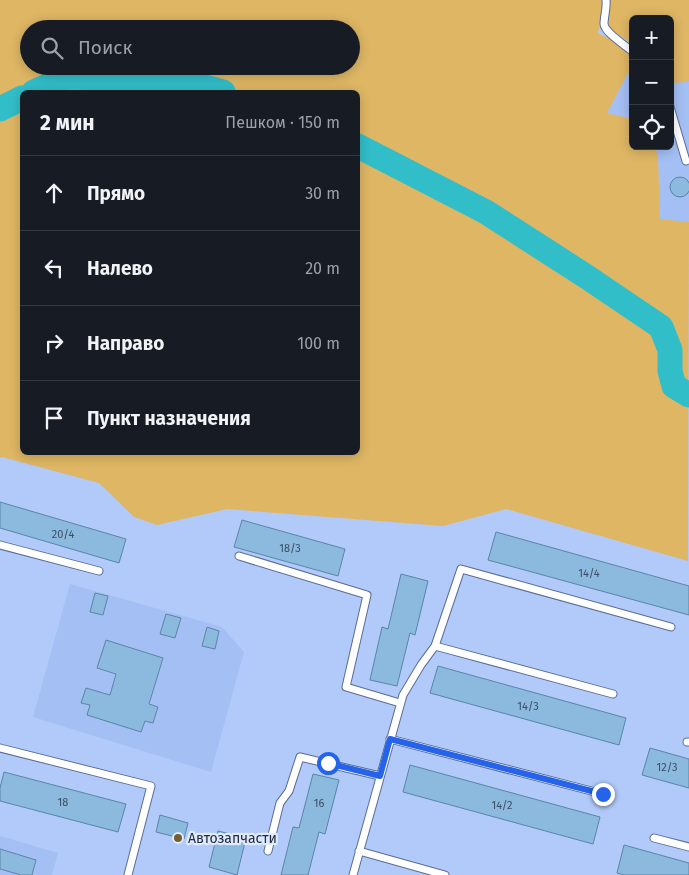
<!DOCTYPE html>
<html lang="ru">
<head>
<meta charset="utf-8">
<style>
  :root { --surface:#171b24; --page:#242831; --text:#f1f3f6; --muted:#9ea1a6; --line:#363941 }
  body { margin:0; font-family:"Fira Sans",sans-serif; background:var(--page); color:var(--text) }
  .controls { position:absolute; right:15px; top:15px; display:grid; overflow:hidden; border-radius:8px; box-shadow:0 2px 12px #0003 }
  .controls button { width:45px; height:45px; display:grid; place-items:center; padding:0; border:0; border-bottom:1px solid var(--line); background:var(--surface); color:var(--text); font:25px sans-serif }
  .stop { position:absolute; width:15px; height:15px; margin:-11px; border:4px solid #2563eb; border-radius:50%; background:#fff }
  .stop.end { background:#2563eb; border-color:#fff; box-shadow:0 1px 5px #0008 }
  .list { margin:0; padding:0; list-style:none }
  h2 { display:flex; justify-content:space-between; align-items:center; height:65px; margin:0; padding:0 20px; font-size:21px }
  h2 small { font-size:16px; font-weight:400; color:var(--muted) }
  .list li { display:grid; grid-template-columns:32px 1fr auto; gap:15px; align-items:center; box-sizing:border-box; height:75px; padding:0 20px; border-top:1px solid var(--line) }
  .list b { display:block; font-size:19px; white-space:nowrap }
  .list em { font-size:16px; font-style:normal; color:var(--muted) }
  .icon { flex:none; width:28px; height:28px; fill:none; stroke:currentColor; stroke-width:2; stroke-linecap:round; stroke-linejoin:round }
  .map { position:relative; flex:none; width:689px; height:875px; overflow:hidden }
  .search { position:absolute; background:var(--surface); box-shadow:0 2px 12px #0003; left:20px; top:20px; width:340px; height:55px; display:flex; align-items:center; gap:12px; box-sizing:border-box; padding:0 18px; border-radius:28px; color:var(--muted); font-size:19px }
  .panel { position:absolute; background:var(--surface); box-shadow:0 2px 12px #0003; left:20px; top:90px; width:340px; height:365px; border-radius:8px }
  .map>svg:first-child { display:block }
  .built { fill:#a4bff4 }
  .green { fill:#deb664; fill-rule:evenodd }
  .lines { fill:none; stroke-linecap:round; stroke-linejoin:round }
  .river { stroke:#32bec9; stroke-width:25 }
  .building { fill:#8cb9de; stroke:#5a85a8 }
  .lane-casing { stroke:#586d98; stroke-width:9 }
  .lane { stroke:#fff; stroke-width:7 }
  .route { stroke:#2563eb; stroke-width:6 }
  .poi-dot { fill:#765f2f; stroke:#e0eafe; stroke-width:2 }
  .labels { text-anchor:middle; stroke-width:4.5; stroke-linejoin:round; paint-order:stroke }
  .number-label { font-size:11px; fill:#3c4e65 }
  .poi-label { font-size:14px; fill:#222b3d; stroke:#e0eafe; text-anchor:start }
</style>
</head>
<body>
<div class="map">
<svg width="689" height="875" viewBox="0 0 689 875">
  <rect width="100%" height="100%" fill="#b1caf9"/>
  <path class="built" d="M670 50 689 58V222L660 220 658 154 653 146H670Z
    M633 71V119L607 113 628 73Z
    M70 584 222 627 244 652 211 772 33 717Z
    M0 836 58 853 52 875H0Z"/>
  <path class="green" d="M0 0H689V80L687 82 670 83V19H633V46C624 36 612 31 599 28L598 33C616 42 633 48 633 71L628 73 607 113 633 119V146H653L658 154 660 219 689 222 688 561 506 509 443 526 227 509 157 525 134 517 99 483 2 457 0 458ZM29 29H351V66H29ZM22 92H358V452H22Z"/>
  <g class="lines">
    <path class="river" d="M34 92 68 77 180 80 223 92
      M0 109 22 98
      M358 146 486 212 587 277 661 327 670 350V371L674 386 689 395"/>
  </g>
  <path class="building" d="M670 187a10 10 0 1 1 20 0a10 10 0 1 1-20 0Z
    M0 502 126 539 119 563 0 528Z
    M242 520 345 549 338 576 234 547Z
    M496 532 689 586V615L488 560Z
    M401 574 428 581 415 635 410 633 397 686 370 680 382 627 388 629Z
    M95 593 108 596 103 615 90 612Z
    M166 614 181 618 175 638 160 634Z
    M207 627 219 631 215 649 202 646Z
    M106 640 163 658 149 704 158 707 153 723 145 721 141 732 87 715 90 705 81 703 86 688 110 695 116 674 97 668Z
    M438 666 626 718 619 745 430 693Z
    M650 748 689 759V788L642 775Z
    M410 765 600 817 593 844 403 792Z
    M4 772 126 804 118 832 0 801V788Z
    M313 774 339 780 325 834 319 832 308 875H281L293 827 299 828Z
    M160 815 188 823 184 839 156 832Z
    M218 831 246 838 237 875 209 867Z
    M624 845 689 863V875H624L617 873Z
    M0 849 36 860 32 875H21L0 869Z"/>
  <g class="lines">
    <defs>
      <path id="lane" d="M606 0C607 8 604 17 604 24 605 33 625 45 633 52
        M670 107 686 161
        M0 545 99 571
        M239 556 367 595 346 687 400 703
        M435 646 613 694
        M390 739 603 794
        M687 742H689
        M0 748 151 786 128 875
        M654 838 689 847
        M268 851 280 803 289 791 300 757 380 776
        M359 851 445 875
        M353 875 403 695 421 665 435 646 461 569 671 627"/>
    </defs>
    <use href="#lane" class="lane-casing"/>
    <use href="#lane" class="lane"/>
  </g>
  <g class="lines">
    <path class="route" d="M328 763 380 776 390 739 603 794"/>
  </g>
  <circle class="poi-dot" cx="178" cy="838" r="5"/>
  <g class="labels">
    <g class="number-label">
      <text x="63" y="538">20/4</text>
      <text x="290" y="552">18/3</text>
      <text x="589" y="577">14/4</text>
      <text x="528" y="710">14/3</text>
      <text x="667" y="771">12/3</text>
      <text x="63" y="806">18</text>
      <text x="319" y="807">16</text>
      <text x="502" y="809">14/2</text>
    </g>
    <g class="poi-label">
      <text x="188" y="843">Автозапчасти</text>
    </g>
  </g>
</svg>
<div class="controls">
<button>+</button>
<button>−</button>
<button><svg class="icon" aria-label="locate" viewBox="0 0 24 24"><circle cx="12" cy="12" r="6"/><path d="M12 2v4M12 18v4M2 12h4M18 12h4"/></svg></button>
</div>
<div class="stop" style="left:328px;top:763px"></div>
<div class="stop end" style="left:603px;top:794px"></div>
<div class="search"><svg class="icon" aria-label="search" viewBox="0 0 24 24"><circle cx="10" cy="10" r="6"/><path d="M15 15l6 6"/></svg>Поиск</div>
<section class="panel">
<h2>2 мин<small>Пешком · 150 m</small></h2>
<ul class="list">
<li><svg class="icon" aria-label="ahead" viewBox="0 0 24 24"><path d="M12 20V5M6 11l6-6 6 6"/></svg><div><b>Прямо</b></div><em>30 m</em></li>
<li><svg class="icon" aria-label="left" viewBox="0 0 24 24"><path d="M17 20v-9H6M10 6l-5 5 5 5"/></svg><div><b>Налево</b></div><em>20 m</em></li>
<li><svg class="icon" aria-label="right" viewBox="0 0 24 24"><path d="M7 20v-9h11M14 6l5 5-5 5"/></svg><div><b>Направо</b></div><em>100 m</em></li>
<li><svg class="icon" aria-label="arrive" viewBox="0 0 24 24"><path d="M6 21V4h12l-3 4 3 4H6"/></svg><div><b>Пункт назначения</b></div></li>
</ul>
</section>
</div>
</body>
</html>
